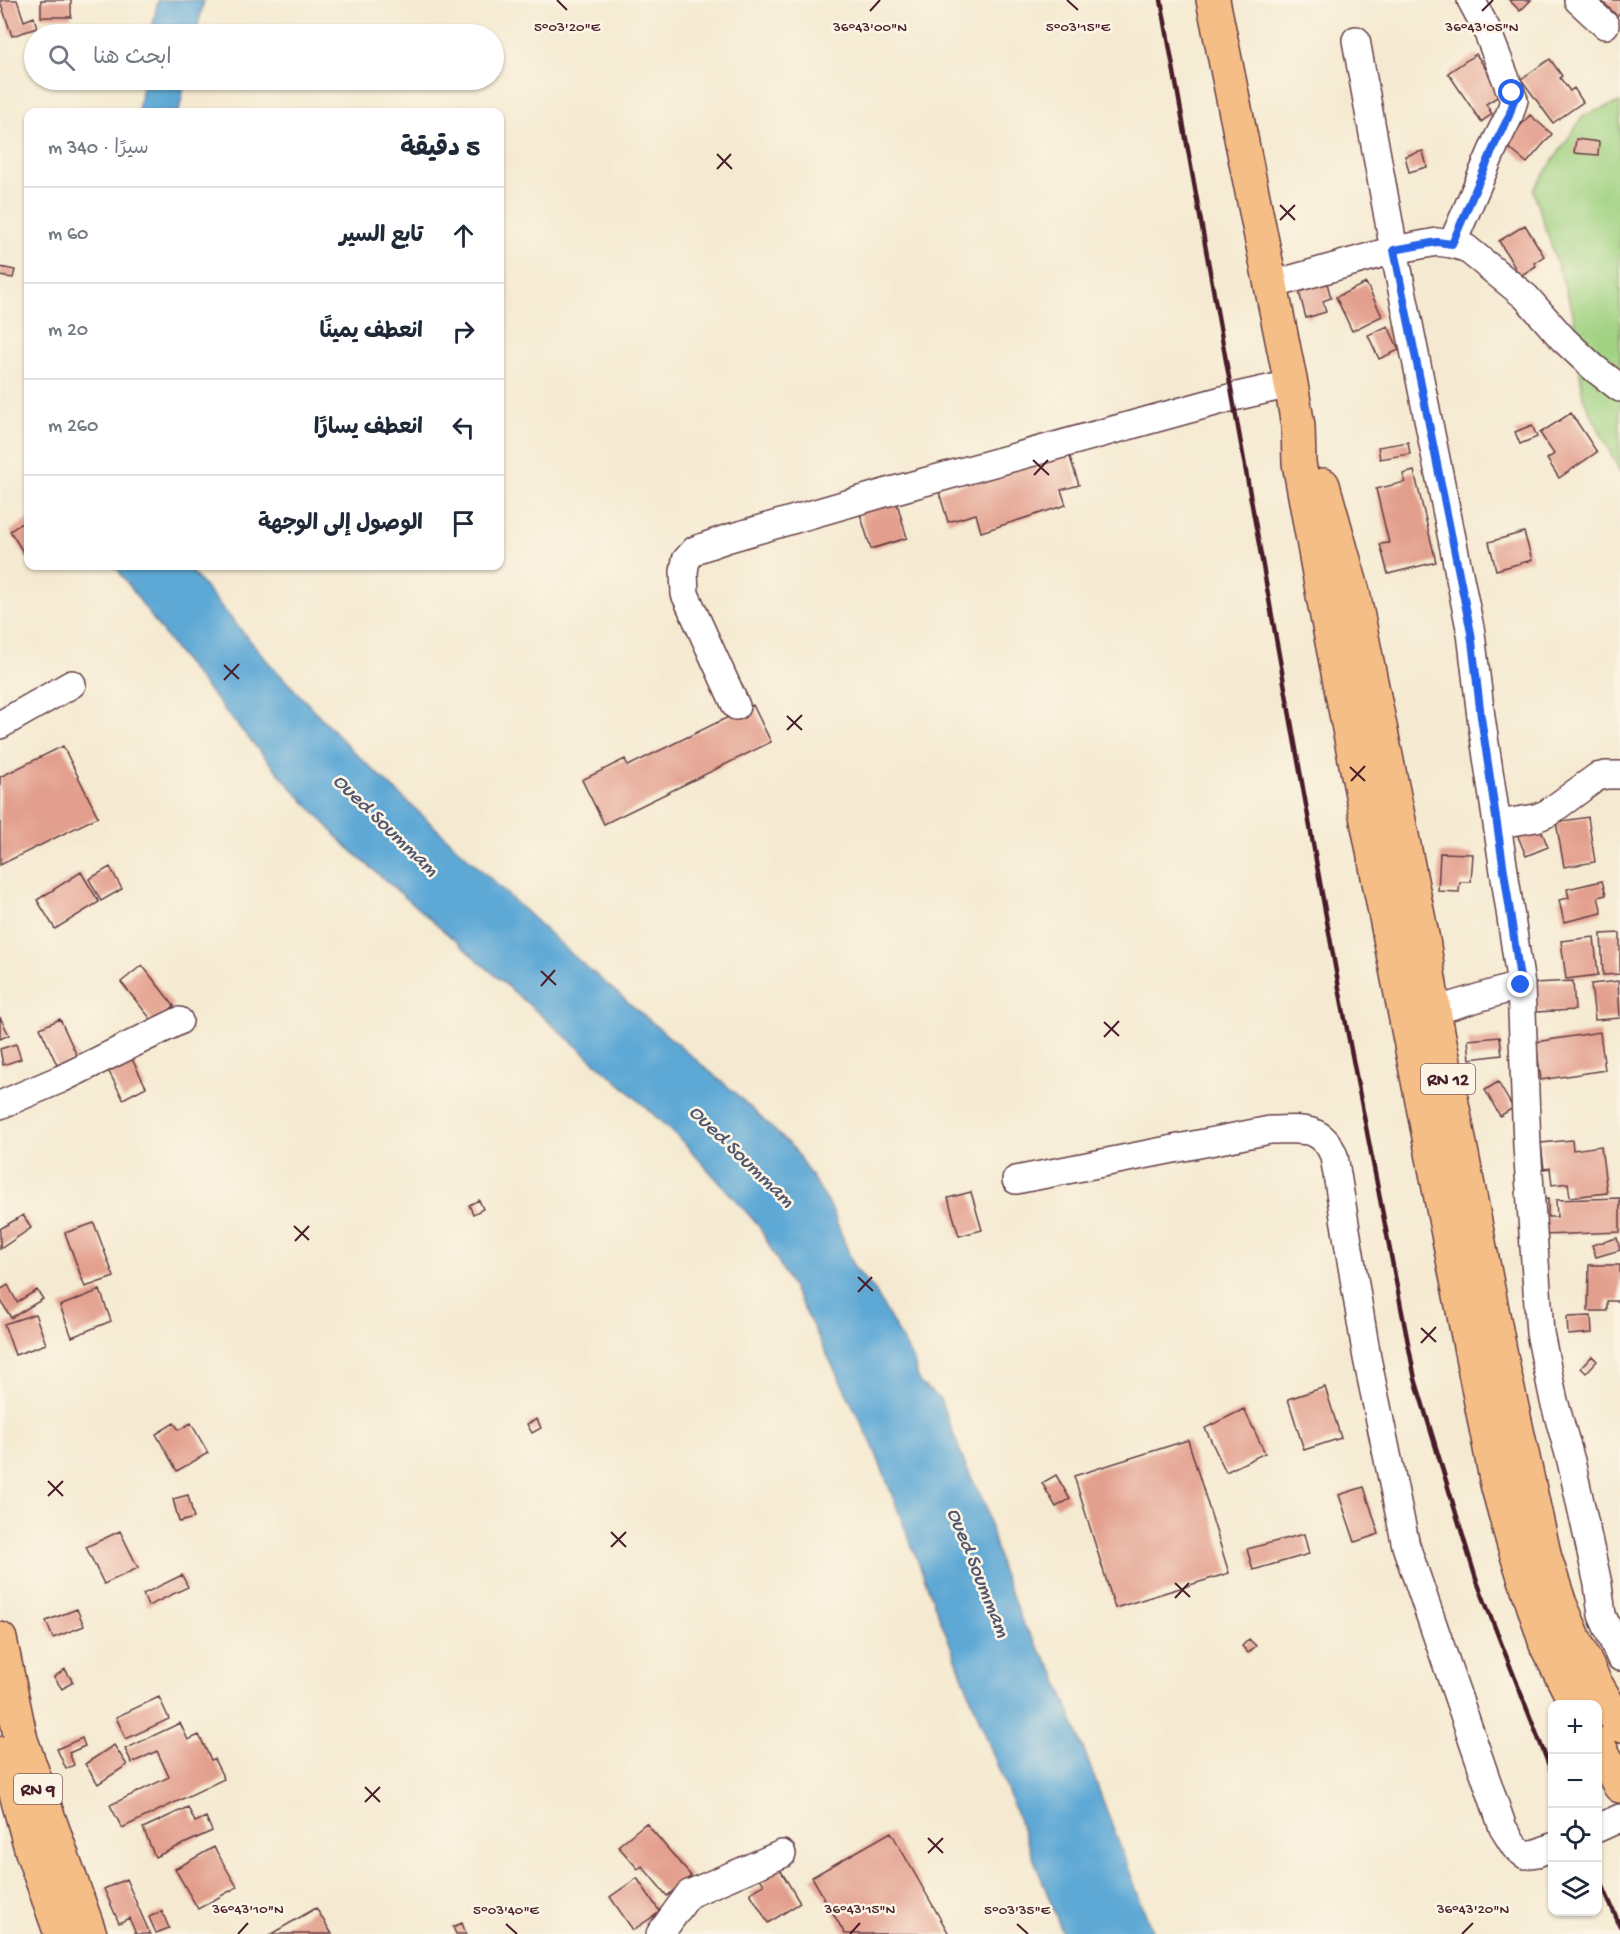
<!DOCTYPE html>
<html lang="ar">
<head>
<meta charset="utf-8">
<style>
  :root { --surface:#fff; --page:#f6f6f7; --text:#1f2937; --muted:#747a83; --line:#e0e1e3 }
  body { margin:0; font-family:"Gochi Hand","Playpen Sans Arabic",sans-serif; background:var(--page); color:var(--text); direction:rtl }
  .controls { position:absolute; right:18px; bottom:18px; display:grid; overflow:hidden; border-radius:12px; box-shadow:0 2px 4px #0004 }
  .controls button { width:54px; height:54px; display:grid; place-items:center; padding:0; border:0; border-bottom:2px solid var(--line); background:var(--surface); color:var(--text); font:30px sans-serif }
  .stop { position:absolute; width:18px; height:18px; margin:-14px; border:4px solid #2563eb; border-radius:50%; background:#fff }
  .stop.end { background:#2563eb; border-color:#fff; box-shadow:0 2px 6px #0008 }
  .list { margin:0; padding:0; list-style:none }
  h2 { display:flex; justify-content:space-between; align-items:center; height:78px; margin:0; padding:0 24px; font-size:26px }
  h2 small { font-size:20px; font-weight:400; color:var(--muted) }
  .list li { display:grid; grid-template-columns:39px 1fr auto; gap:18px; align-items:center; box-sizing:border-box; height:96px; padding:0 24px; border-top:2px solid var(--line) }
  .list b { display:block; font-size:22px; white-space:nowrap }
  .list em { font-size:20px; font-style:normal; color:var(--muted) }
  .icon { flex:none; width:33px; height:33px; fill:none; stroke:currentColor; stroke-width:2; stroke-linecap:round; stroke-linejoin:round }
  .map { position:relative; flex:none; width:1620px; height:1934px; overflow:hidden; direction:ltr }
  .search { position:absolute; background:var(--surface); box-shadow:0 2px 4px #0004; left:24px; top:24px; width:480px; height:66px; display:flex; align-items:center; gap:15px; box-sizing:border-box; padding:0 21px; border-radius:33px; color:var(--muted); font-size:22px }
  .panel { position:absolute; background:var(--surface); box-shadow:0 2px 4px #0004; left:24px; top:108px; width:480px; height:462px; border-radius:12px; direction:rtl }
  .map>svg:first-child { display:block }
  .green { fill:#a0d282; stroke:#757856; stroke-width:1.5 }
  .water { fill:#5da8d5; stroke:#546480; stroke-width:1.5 }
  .building { fill:#e39f8d }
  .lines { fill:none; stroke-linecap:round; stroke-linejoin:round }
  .minor-casing { stroke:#643d44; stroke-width:30 }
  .highway-casing { stroke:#643d44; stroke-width:36 }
  .minor { stroke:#fff; stroke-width:27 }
  .highway { stroke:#f6be87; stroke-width:33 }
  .rail { stroke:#4a1f2b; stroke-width:4.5 }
  .route { stroke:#2563eb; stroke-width:8 }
  .ticks { fill:none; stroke:#4a1f2b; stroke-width:2 }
  .labels { text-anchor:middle; stroke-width:5; stroke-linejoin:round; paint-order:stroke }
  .shield { fill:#fcf5e5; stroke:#7f5f63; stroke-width:1.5 }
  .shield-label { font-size:18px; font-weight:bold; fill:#4a1f2b }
  .water-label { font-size:21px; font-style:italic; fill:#52566f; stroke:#fcf5e5 }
  .ticks-label { font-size:15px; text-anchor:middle; fill:#4a1f2b; stroke:#fcf5e5; stroke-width:5; stroke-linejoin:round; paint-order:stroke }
</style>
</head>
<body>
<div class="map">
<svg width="1620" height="1934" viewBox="0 0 1620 1934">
  <rect width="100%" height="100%" fill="#fcf5e5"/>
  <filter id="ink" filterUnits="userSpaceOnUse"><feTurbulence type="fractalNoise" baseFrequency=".0167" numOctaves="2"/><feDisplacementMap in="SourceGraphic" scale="12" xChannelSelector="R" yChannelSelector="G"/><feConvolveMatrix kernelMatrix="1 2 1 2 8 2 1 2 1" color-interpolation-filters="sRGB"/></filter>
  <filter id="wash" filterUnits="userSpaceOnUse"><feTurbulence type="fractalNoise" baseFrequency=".008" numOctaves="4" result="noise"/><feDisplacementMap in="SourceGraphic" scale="24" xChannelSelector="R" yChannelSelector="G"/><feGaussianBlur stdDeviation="1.35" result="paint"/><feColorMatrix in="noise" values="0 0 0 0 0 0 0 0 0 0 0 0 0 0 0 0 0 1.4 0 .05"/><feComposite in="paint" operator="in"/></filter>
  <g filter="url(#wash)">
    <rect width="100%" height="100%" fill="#f5ead1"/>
    <path class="green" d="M1620 102V472L1583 397 1573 312 1533 190 1584 115Z"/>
    <path class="water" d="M158 0H204L196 34H151Z
      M143 80H185L179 112H138Z
      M115 566H187L269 663 354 752 577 959 734 1092 794 1149 831 1207 854 1267 875 1291 914 1361 919 1382 940 1399 966 1467 985 1504 1001 1569 1023 1624 1055 1673 1153 1934H1063L873 1446 803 1307 758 1225 684 1143 625 1088 347 847 289 785 232 719 176 651Z"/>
    <g id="blocks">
      <path class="building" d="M4 0H17L24 21 34 17 37 28 12 36 0 1Z
        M41 0H71V17H41Z
        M1509 0H1531L1520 11Z
        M1601 0H1620V13L1617 16Z
        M1476 54 1502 94 1486 104 1492 114 1481 122 1448 73Z
        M1550 59 1562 76 1560 78 1570 91 1574 88 1583 102 1553 123 1521 79Z
        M1530 115 1552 134 1527 163 1504 144Z
        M1576 139 1599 142 1598 155 1574 153Z
        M1423 151 1427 167 1409 172 1405 156Z
        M1525 225 1544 256 1534 263 1536 266 1520 276 1499 241Z
        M0 267 15 270 13 278 0 276Z
        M1324 272 1331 298 1323 301 1326 312 1306 318 1296 280Z
        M1366 283 1382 316 1352 331 1336 297Z
        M1388 326 1399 350 1379 359 1368 335Z
        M1571 413 1597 452 1559 478 1547 459 1554 454 1540 433Z
        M1532 425 1537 437 1520 444 1515 432Z
        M1408 442 1410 454 1380 459 1378 447Z
        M1068 451 1079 485 1061 490 1066 505 981 532 976 514 948 522 939 492Z
        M1414 471 1436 562 1388 574 1380 544 1389 543 1376 489 1405 482 1403 474Z
        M895 496 907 538 871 549 858 507Z
        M28 519V560L10 531Z
        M1524 532 1532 560 1496 570 1489 542Z
        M753 705 771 742 604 824 582 780 625 759 628 766Z
        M63 746 98 817 0 865V777Z
        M1588 817 1595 862 1564 867 1556 822Z
        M1537 820 1548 847 1526 856 1515 829Z
        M1440 853 1473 854 1471 882H1460L1459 892 1438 891Z
        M110 867 122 889 101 901 89 879Z
        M81 872 99 902 55 929 37 900Z
        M1602 881 1606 895 1598 897 1602 913 1564 922 1559 900 1569 898 1567 889Z
        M1620 933V974L1603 975 1601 934Z
        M1594 937 1598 975 1566 979 1561 941Z
        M142 965 174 1006 154 1023 121 982Z
        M1573 981 1575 1010 1535 1012 1534 983Z
        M1618 981 1620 1018 1595 1020 1591 984Z
        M0 1017 9 1035 0 1039Z
        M60 1019 78 1058 58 1067 40 1028Z
        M1600 1032 1605 1070 1541 1080 1536 1042Z
        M1500 1037 1502 1055 1470 1059 1468 1040Z
        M16 1044 21 1059 3 1065 0 1049Z
        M128 1051 146 1087 123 1099 105 1064Z
        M1498 1082 1513 1108 1500 1116 1485 1090Z
        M1572 1140 1573 1150 1601 1146 1607 1193 1570 1197 1568 1183 1552 1185 1550 1168 1544 1169 1541 1143Z
        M971 1192 982 1230 959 1236 948 1198Z
        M1620 1198V1232L1544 1235 1543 1200 1548 1199V1217H1557L1556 1200Z
        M479 1200 483 1209 473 1214 469 1205Z
        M23 1215 31 1228 0 1249V1229Z
        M94 1223 114 1277 85 1287 65 1233Z
        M1617 1238 1620 1250 1596 1257 1592 1245Z
        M1589 1265H1620V1301H1607V1311H1588Z
        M8 1285 17 1302 37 1290 43 1299 11 1318 0 1299V1290Z
        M100 1290 111 1321 72 1337 60 1306Z
        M35 1314 46 1344 15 1355 4 1324Z
        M1591 1316 1592 1333 1568 1335 1567 1317Z
        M1592 1356 1597 1361 1586 1373 1581 1368Z
        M1325 1387 1341 1438 1304 1450 1288 1399Z
        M1244 1409 1265 1453 1226 1472 1205 1428Z
        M537 1419 541 1428 532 1433 527 1424Z
        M174 1423 179 1430 191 1423 208 1453 177 1471 156 1434Z
        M1188 1440 1229 1573 1115 1608 1074 1476Z
        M1056 1475 1070 1499 1056 1507 1042 1483Z
        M1364 1487 1379 1534 1355 1542 1339 1495Z
        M188 1495 194 1518 179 1522 173 1499Z
        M120 1531 138 1568 104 1584 86 1547Z
        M1304 1534 1309 1554 1253 1570 1247 1549Z
        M182 1575 188 1587 148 1606 143 1594Z
        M77 1609 84 1626 53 1638 46 1621Z
        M1249 1639 1256 1646 1248 1653 1242 1646Z
        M65 1669 73 1682 62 1689 54 1677Z
        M159 1697 169 1719 126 1739 116 1717Z
        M180 1723 188 1740 199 1735 211 1760 214 1759 224 1779 122 1828 110 1805 169 1777 157 1751 132 1763 125 1749Z
        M82 1738 85 1746 69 1753 74 1765 66 1769 57 1749Z
        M114 1745 127 1765 98 1784 85 1764Z
        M188 1807 195 1822 206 1817 212 1831 155 1857 143 1828Z
        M646 1823 691 1876 667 1896 642 1866 638 1869 618 1846Z
        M891 1832 949 1934H845L812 1877Z
        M214 1847 237 1887 198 1909 175 1869Z
        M775 1861 800 1903 768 1923 750 1893 764 1885 756 1871Z
        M637 1878 660 1912 633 1930 610 1897Z
        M126 1879 150 1934H136L129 1918 119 1923 104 1889Z
        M316 1908 332 1934H271Z
        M162 1911 169 1928 156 1933 149 1917Z
        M462 1923 466 1934H456L453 1927Z"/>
    </g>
  </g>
  <g filter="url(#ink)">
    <use href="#blocks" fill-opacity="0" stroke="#643d44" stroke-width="1.5"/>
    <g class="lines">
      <defs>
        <path id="minor" d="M1578 0 1605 25
          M1356 40 1394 250 1471 633 1481 717 1521 985 1527 1146 1540 1333 1554 1401 1571 1461 1598 1584 1602 1615 1620 1657
          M1452 244 1496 142 1509 116 1514 100 1486 28 1471 0
          M1271 285 1394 250 1437 242 1452 244 1466 248 1526 297 1563 339 1594 368 1620 388
          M736 706 685 594 684 572 686 560 695 550 726 539 895 490 1233 397 1291 384
          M0 725 72 684
          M1498 824 1536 818 1548 813 1597 777 1606 775H1620
          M1434 1011 1521 985
          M0 1105 61 1079 179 1021
          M1016 1180 1270 1130C1299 1130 1322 1124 1334 1156L1367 1358 1406 1546 1503 1828 1515 1847 1525 1855 1537 1853 1552 1847
          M1598 1828 1620 1818
          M660 1934 689 1894 782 1854"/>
        <path id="highway" d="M1213 0 1291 384 1298 426 1299 463 1324 601 1497 1484 1514 1546 1547 1647 1576 1704
          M1323 485 1353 592 1423 940 1434 1011 1504 1371 1545 1558 1560 1604 1576 1642 1594 1681 1620 1725
          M0 1639 21 1740 90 1934
          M1598 1744 1620 1786
          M5 1753 32 1852 61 1934"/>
      </defs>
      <use href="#minor" class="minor-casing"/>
      <use href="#highway" class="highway-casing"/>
      <use href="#minor" class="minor"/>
      <use href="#highway" class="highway"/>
      <path class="rail" d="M1161 0 1339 988 1415 1379 1476 1579 1552 1773
        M1598 1875 1620 1926"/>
    </g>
  </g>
  <g class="lines" filter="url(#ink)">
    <path class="route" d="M1512 93 1514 100 1509 116 1496 142 1452 244 1437 242 1394 250 1471 633 1481 717 1521 985"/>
  </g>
  <path class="ticks" d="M557 0 567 10M1067 0 1078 10M870 11 880 0M1482 11 1493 0M717 154 732 169M717 169 731 154M1280 205 1295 220M1280 220 1295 205M1033 460 1049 475M1034 475 1048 460M224 665 239 679M224 680 239 664M787 716 802 730M787 730 802 715M1350 767 1365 781M1351 781 1365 766M541 971 556 985M541 986 555 970M1104 1022 1119 1036M1104 1037 1119 1021M294 1226 309 1240M295 1241 309 1226M858 1277 873 1291M858 1292 872 1277M1421 1328 1436 1342M1421 1343 1436 1327M48 1481 63 1496M48 1496 63 1481M611 1532 626 1547M611 1547 626 1532M1175 1583 1190 1597M1175 1598 1189 1583M365 1787 380 1802M365 1802 380 1787M928 1838 943 1853M928 1853 943 1838M506 1924 517 1934M1017 1924 1028 1934M238 1934 248 1923M850 1934 860 1923M1462 1934 1473 1923"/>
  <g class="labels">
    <g class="shield">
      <rect x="1421" y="1064" width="54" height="30" rx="4.5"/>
      <rect x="14" y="1774" width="48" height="30" rx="4.5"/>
    </g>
    <g class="shield-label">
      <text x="1448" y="1085">RN 12</text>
      <text x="38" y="1795">RN 9</text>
    </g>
    <g class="water-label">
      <text transform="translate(387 824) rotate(44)" y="7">Oued Soummam</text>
      <text transform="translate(743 1155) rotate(44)" y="7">Oued Soummam</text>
      <text transform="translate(980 1572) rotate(68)" y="7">Oued Soummam</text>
    </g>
  </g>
  <g class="ticks-label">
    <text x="1078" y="31">5°03'15"E</text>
    <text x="567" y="31">5°03'20"E</text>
    <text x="870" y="31">36°43'00"N</text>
    <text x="1482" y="31">36°43'05"N</text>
    <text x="248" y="1913">36°43'10"N</text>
    <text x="860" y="1913">36°43'15"N</text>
    <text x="1473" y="1913">36°43'20"N</text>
    <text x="506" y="1914">5°03'40"E</text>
    <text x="1017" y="1914">5°03'35"E</text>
  </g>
</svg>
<div class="controls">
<button>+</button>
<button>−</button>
<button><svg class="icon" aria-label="locate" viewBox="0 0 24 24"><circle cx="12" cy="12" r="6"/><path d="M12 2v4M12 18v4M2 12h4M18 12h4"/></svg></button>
<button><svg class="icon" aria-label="layers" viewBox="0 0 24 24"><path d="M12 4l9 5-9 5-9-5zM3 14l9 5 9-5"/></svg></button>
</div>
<div class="stop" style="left:1512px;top:93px"></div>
<div class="stop end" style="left:1521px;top:985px"></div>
<div class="search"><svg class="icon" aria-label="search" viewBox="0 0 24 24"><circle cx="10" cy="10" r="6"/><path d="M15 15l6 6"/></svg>ابحث هنا</div>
<section class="panel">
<h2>5 دقيقة<small>سيرًا · 340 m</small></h2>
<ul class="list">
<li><svg class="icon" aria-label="ahead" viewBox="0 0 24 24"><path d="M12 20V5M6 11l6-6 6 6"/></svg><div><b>تابع السير</b></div><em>60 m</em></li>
<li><svg class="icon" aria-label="right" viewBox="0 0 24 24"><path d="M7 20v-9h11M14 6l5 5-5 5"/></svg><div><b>انعطف يمينًا</b></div><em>20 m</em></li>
<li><svg class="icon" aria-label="left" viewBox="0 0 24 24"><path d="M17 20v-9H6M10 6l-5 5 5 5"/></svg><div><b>انعطف يسارًا</b></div><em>260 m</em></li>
<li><svg class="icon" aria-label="arrive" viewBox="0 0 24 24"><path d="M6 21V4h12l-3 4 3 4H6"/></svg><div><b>الوصول إلى الوجهة</b></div></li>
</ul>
</section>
</div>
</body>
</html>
